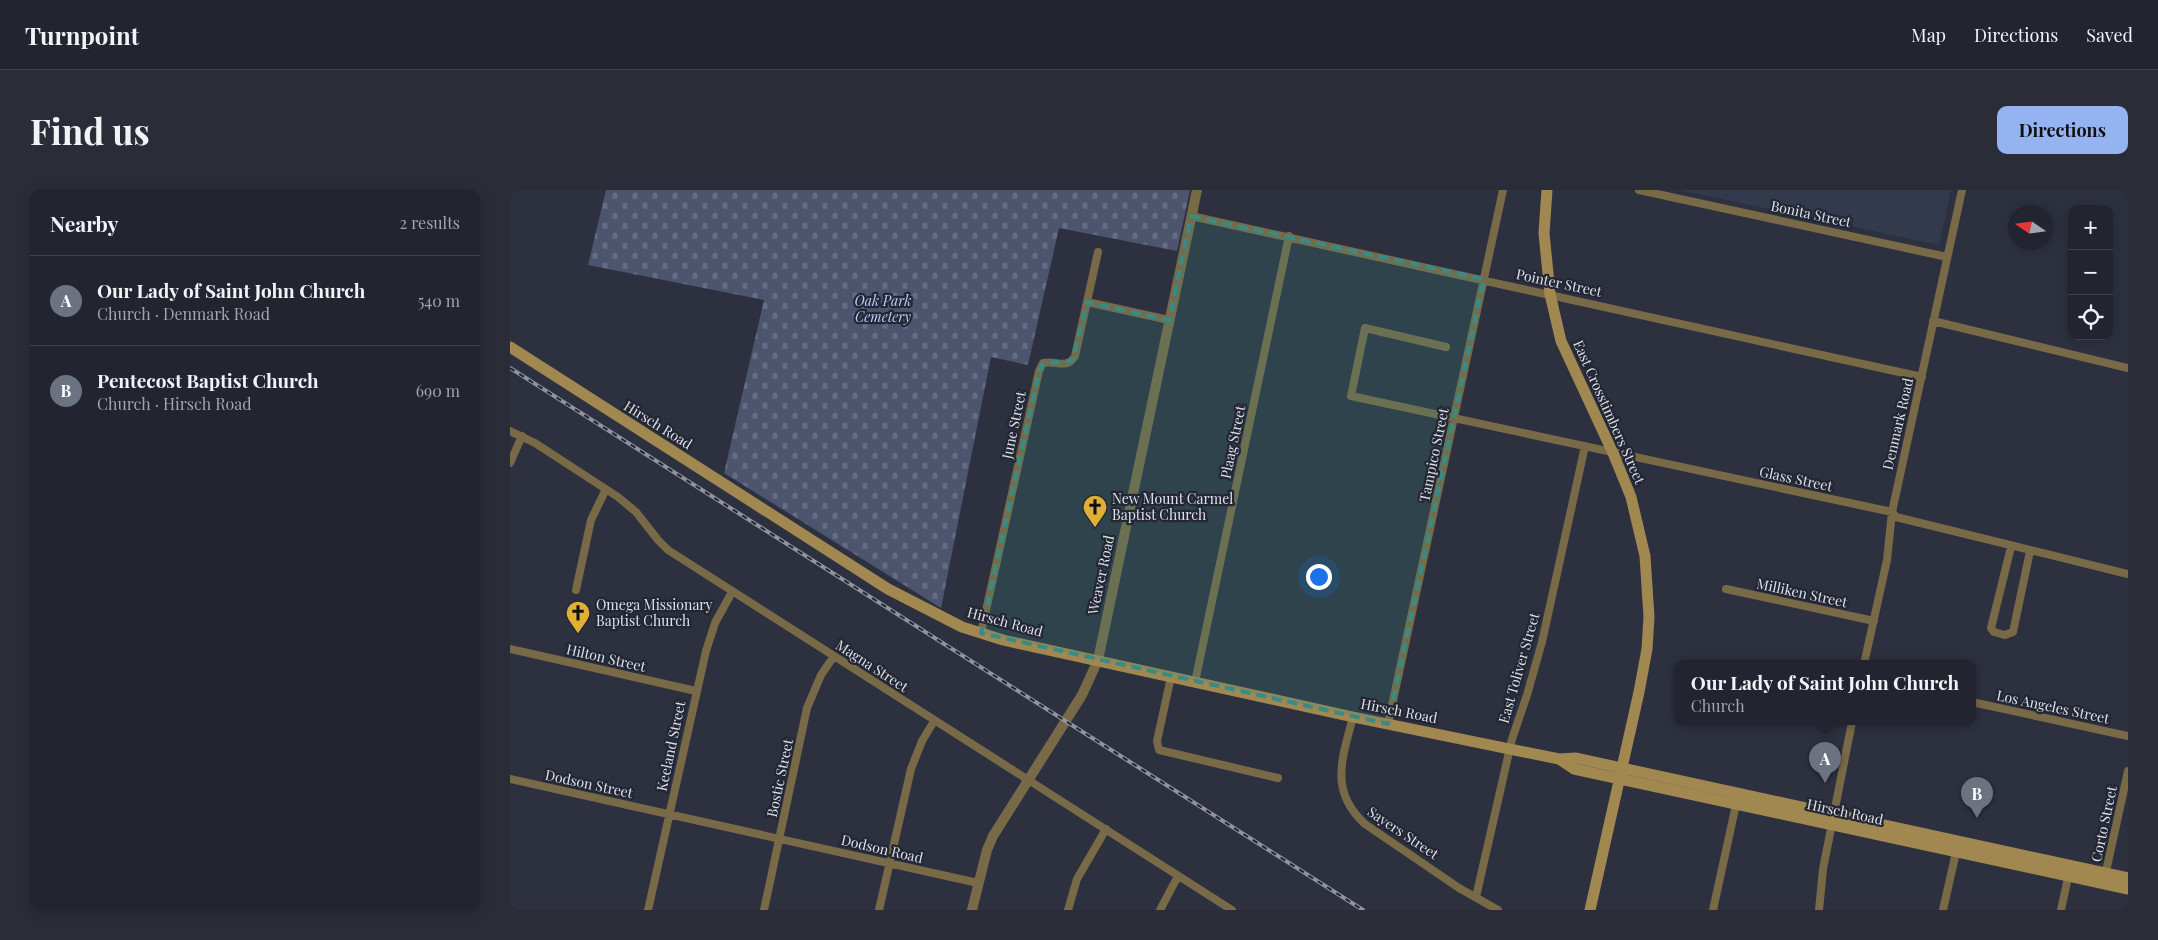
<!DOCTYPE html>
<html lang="en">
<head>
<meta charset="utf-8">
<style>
  :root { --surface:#22252f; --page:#2a2d37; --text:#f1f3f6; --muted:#a2a5aa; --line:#3f424b; --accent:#95b2f1 }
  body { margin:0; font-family:"Playfair Display",serif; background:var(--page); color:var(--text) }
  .controls { position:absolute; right:15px; top:15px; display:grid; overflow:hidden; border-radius:10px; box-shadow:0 2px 12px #0003 }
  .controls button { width:45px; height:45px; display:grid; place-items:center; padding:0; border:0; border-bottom:1px solid var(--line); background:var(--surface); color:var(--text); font:25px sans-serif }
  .compass { position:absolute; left:1498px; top:15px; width:45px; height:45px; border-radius:50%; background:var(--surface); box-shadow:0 2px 12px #0003; rotate:283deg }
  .you { position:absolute; left:808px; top:386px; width:18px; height:18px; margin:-12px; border:4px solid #fff; border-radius:50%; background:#1a73e8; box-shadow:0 0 0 8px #1a73e833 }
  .badge { display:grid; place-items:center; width:32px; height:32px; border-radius:50%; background:var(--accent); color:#fff; font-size:16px; font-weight:700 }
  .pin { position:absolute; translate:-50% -41px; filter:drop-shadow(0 1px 2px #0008) }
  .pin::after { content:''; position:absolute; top:26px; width:18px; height:15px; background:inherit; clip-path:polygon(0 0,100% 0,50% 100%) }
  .popup { position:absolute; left:1164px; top:470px; width:302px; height:65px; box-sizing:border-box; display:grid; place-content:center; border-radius:10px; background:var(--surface); filter:drop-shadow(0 1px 4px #0005); font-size:16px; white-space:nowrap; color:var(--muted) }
  .popup b { font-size:19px; color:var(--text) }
  .popup::after { content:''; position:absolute; left:50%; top:100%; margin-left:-10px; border:10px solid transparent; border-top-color:var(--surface) }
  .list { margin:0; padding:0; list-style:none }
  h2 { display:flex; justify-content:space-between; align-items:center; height:65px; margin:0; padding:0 20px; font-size:21px }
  h2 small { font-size:16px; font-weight:400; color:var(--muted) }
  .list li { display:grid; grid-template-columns:32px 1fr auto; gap:15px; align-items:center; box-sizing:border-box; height:90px; padding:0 20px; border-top:1px solid var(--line) }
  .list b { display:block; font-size:19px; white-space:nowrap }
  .list p { margin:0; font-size:16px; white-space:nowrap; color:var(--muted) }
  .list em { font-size:16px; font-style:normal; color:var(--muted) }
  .icon { flex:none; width:28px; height:28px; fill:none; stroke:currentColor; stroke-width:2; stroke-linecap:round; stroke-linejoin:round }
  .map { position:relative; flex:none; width:1618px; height:720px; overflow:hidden; border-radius:10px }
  header { display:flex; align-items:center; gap:30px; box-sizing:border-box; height:70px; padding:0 25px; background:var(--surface); border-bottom:1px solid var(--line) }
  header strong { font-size:24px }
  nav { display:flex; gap:28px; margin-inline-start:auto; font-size:18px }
  .intro { display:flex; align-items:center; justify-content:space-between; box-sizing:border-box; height:120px; padding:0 30px }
  h1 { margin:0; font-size:35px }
  .button { padding:12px 22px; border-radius:10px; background:var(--accent); color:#111; font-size:18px; font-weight:700 }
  main { display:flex; gap:30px; padding:0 30px }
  aside { flex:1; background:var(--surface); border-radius:10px; box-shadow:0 2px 12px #0003 }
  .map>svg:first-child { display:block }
  .built { fill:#343a4d }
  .cemetery { fill:url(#cemetery-stones) }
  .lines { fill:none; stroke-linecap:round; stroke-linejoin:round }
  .minor { stroke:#796a47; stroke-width:8 }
  .tertiary { stroke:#796a47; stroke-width:10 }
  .secondary { stroke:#a18850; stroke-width:11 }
  .rail-casing { stroke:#91949f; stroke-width:4 }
  .rail { stroke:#232734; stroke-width:2; stroke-dasharray:5.5; stroke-linecap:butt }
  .marked { fill:#388b87; fill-opacity:0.2; stroke:#388b87; stroke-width:4; stroke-dasharray:10 6; stroke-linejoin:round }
  .labels { text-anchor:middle; stroke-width:4.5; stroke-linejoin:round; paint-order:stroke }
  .street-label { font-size:14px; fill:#dee1ea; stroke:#232734 }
  .park-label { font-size:14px; font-style:italic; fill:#bccbfc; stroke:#232734 }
  .poi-label { font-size:14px; fill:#dee1ea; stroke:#232734; text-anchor:start }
</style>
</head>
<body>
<header>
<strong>Turnpoint</strong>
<nav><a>Map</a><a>Directions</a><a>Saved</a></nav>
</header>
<div class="intro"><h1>Find us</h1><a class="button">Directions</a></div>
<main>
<aside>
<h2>Nearby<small>2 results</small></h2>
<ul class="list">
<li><span class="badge" style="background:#6b7280">A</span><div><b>Our Lady of Saint John Church</b><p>Church · Denmark Road</p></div><em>540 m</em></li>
<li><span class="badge" style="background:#6b7280">B</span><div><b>Pentecost Baptist Church</b><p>Church · Hirsch Road</p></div><em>690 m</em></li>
</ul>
</aside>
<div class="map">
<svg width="1618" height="720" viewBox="0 0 1618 720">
  <defs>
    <pattern id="cemetery-stones" width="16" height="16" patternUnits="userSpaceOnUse" patternTransform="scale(1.25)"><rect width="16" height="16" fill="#4c546e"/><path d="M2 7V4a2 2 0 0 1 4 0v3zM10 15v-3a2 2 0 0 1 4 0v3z" fill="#656c83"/></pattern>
  </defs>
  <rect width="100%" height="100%" fill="#2d313f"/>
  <path class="built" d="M1169 0H1441L1429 55Z"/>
  <path class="cemetery" d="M96 0H680L667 61 549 38 518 175 481 167 431 418 214 283 254 110 78 75Z"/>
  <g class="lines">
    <path class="minor" d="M1129 0 1437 67
      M681 26 1412 187
      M577 112 659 130
      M1423 131 1618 178
      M936 157 855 138 841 206 1382 322 1386 327 1618 384
      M0 241 25 253 108 307 126 322 148 350 158 360 722 720
      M0 273 12 246
      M1501 357 1481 438 1484 442 1495 445 1503 442 1520 361
      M1216 399 1364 431
      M66 400 81 330 96 299
      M471 443 529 181 533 173C546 170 557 180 565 166L588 62
      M0 459 186 501
      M1354 474 1377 370 1382 322 1452 0
      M661 487 647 551 649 560 768 588
      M685 492 779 46
      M1462 512 1618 546
      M843 527C832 569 819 601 855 634L949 698 988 720
      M878 534 993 0
      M0 589 468 693
      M1595 686 1618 581
      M966 707 1002 549 1017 505 1032 452 1075 256
      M138 720 196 461 205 433 222 402
      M254 720 297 518 311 485 324 466
      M369 720 401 579 412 551 424 531
      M558 720 567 689 596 639
      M650 720 668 686
      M1203 720 1227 610
      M1309 720 1313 679 1342 532
      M1433 720 1447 658
      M1551 720 1559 683"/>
    <path class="tertiary" d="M462 720 477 660 483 646 572 505 588 470 687 0"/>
    <path class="secondary" d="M1037 0 1034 43 1040 104 1051 151 1103 263 1121 307 1135 366 1139 427 1137 459 1129 502 1080 720
      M0 157 378 399 452 437 493 450 843 527 1049 569 1066 568 1618 688
      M1049 569 1064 579 1618 699"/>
    <defs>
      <path id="rail" d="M0 178 853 720"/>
    </defs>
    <use href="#rail" class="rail-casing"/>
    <use href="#rail" class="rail"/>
  </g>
  <path class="marked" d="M681 26 974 89 878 534 471 443 529 181 533 173 562 171 577 112 659 130Z"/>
  <defs>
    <symbol id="church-pin" viewBox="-11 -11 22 30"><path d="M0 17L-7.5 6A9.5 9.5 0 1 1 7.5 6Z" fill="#dfb034" stroke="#232734"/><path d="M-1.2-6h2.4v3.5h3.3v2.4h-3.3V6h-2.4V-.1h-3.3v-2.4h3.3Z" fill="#111"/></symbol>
  </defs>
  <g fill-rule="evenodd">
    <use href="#church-pin" x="571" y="303" width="28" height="38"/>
    <use href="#church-pin" x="54" y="409" width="28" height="38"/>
  </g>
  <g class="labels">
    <g class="street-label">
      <text transform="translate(1301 24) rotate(12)" y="5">Bonita Street</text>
      <text transform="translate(1049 93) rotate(12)" y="5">Pointer Street</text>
      <text transform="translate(1099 222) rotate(66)" y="5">East Crosstimbers Street</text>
      <text transform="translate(1388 234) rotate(-77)" y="5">Denmark Road</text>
      <text transform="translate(148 235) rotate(32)" y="5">Hirsch Road</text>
      <text transform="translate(504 235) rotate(-78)" y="5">June Street</text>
      <text transform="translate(723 252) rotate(-78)" y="5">Plaag Street</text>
      <text transform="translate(924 265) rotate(-78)" y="5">Tampico Street</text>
      <text transform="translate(1286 289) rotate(12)" y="5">Glass Street</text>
      <text transform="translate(591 385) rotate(-78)" y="5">Weaver Road</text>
      <text transform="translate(1292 403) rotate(12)" y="5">Milliken Street</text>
      <text transform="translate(495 432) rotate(15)" y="5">Hirsch Road</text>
      <text transform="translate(96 468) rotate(13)" y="5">Hilton Street</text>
      <text transform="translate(362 476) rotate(33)" y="5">Magna Street</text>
      <text transform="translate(1009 478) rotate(-74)" y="5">East Toliver Street</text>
      <text transform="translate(1543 517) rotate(12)" y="5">Los Angeles Street</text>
      <text transform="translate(889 521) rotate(11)" y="5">Hirsch Road</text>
      <text transform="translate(161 556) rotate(-78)" y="5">Keeland Street</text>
      <text transform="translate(270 588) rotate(-78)" y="5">Bostic Street</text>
      <text transform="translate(79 594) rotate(12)" y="5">Dodson Street</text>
      <text transform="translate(1335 622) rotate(12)" y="5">Hirsch Road</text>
      <text transform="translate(1594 634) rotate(-78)" y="5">Corto Street</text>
      <text transform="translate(893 643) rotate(34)" y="5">Sayers Street</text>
      <text transform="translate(372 659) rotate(13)" y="5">Dodson Road</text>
    </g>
    <g class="park-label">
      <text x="373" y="116">Oak Park<tspan x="373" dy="16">Cemetery</tspan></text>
    </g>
    <g class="poi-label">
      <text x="602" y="314">New Mount Carmel<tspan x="602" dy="16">Baptist Church</tspan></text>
      <text x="86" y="420">Omega Missionary<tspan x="86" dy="16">Baptist Church</tspan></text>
    </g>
  </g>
</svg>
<div class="controls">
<button>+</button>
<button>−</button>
<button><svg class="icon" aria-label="locate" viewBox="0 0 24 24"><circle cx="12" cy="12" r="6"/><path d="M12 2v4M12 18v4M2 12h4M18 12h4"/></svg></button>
</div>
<svg class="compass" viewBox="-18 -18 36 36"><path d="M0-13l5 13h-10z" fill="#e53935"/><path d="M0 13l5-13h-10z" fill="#a2a5aa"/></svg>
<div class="you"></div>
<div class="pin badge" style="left:1315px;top:593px;background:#6b7280">A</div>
<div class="popup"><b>Our Lady of Saint John Church</b>Church</div>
<div class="pin badge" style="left:1467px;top:628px;background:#6b7280">B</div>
</div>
</main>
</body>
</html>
